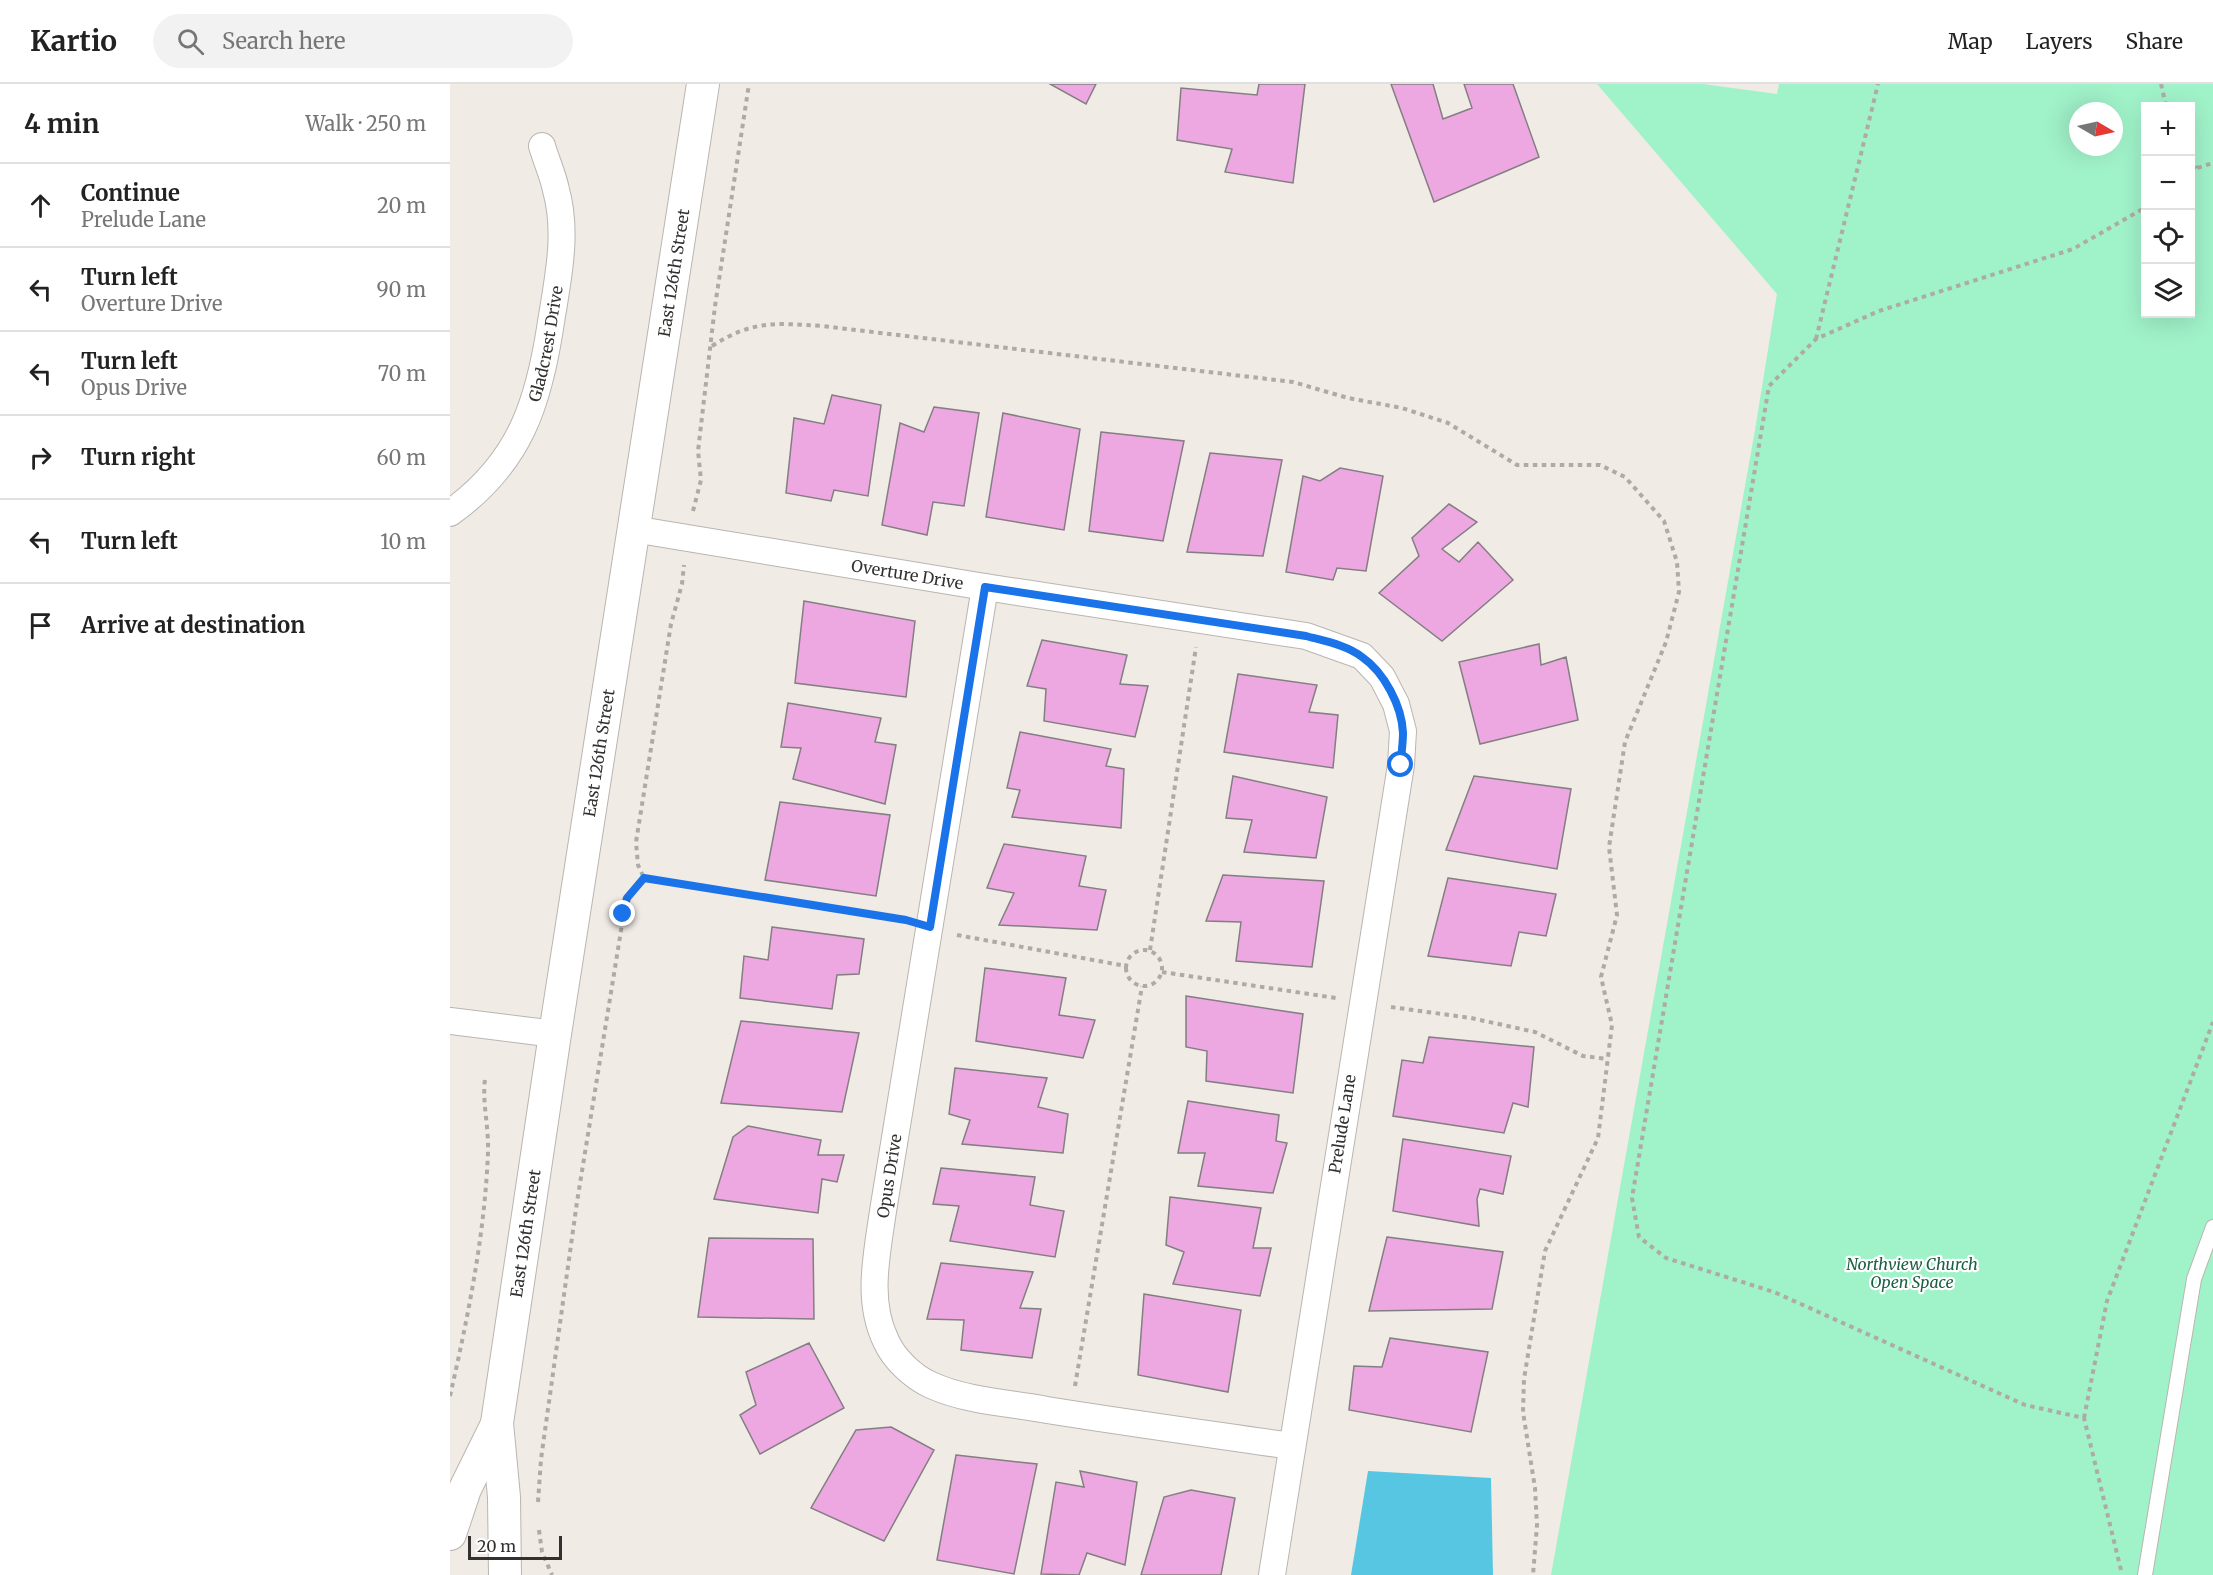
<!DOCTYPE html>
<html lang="en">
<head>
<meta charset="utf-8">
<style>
  :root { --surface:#fff; --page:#f2f2f2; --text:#222; --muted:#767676; --line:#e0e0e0 }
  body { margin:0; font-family:Merriweather,serif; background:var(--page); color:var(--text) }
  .controls { position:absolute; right:18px; top:18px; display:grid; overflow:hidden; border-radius:0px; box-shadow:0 6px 24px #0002 }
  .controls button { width:54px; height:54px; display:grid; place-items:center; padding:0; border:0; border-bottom:2px solid var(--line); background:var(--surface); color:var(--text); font:30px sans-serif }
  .compass { position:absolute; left:1619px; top:18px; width:54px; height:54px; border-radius:50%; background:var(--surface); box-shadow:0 6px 24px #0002; rotate:99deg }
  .scale { position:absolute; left:18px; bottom:15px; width:94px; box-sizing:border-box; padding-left:6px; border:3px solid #33312f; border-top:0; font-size:16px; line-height:21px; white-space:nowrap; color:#33312f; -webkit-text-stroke:4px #fff; paint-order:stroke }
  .stop { position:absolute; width:18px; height:18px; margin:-14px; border:4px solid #1a73e8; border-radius:50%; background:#fff }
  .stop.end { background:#1a73e8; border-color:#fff; box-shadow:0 2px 6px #0008 }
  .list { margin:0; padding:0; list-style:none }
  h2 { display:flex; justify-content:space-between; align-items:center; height:78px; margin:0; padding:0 24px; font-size:26px }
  h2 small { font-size:20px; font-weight:400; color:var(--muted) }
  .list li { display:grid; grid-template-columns:39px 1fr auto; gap:18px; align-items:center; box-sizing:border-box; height:84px; padding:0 24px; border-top:2px solid var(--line) }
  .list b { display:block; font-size:22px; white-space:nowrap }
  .list p { margin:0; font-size:20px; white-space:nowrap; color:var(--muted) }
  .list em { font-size:20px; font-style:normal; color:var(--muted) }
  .icon { flex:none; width:33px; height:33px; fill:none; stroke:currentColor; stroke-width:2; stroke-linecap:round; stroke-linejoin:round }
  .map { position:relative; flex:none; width:1763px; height:1491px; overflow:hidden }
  header { display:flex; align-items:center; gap:36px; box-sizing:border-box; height:84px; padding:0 30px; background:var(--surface); border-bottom:2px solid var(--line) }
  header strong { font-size:28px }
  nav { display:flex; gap:33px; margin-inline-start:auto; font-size:21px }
  .search { width:420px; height:54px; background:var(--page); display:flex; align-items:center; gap:15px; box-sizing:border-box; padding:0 21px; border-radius:33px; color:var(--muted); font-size:22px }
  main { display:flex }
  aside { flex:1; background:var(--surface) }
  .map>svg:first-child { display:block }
  .green { fill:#a0f2c9; fill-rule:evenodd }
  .water { fill:#56c6e2 }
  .building { fill:#eda8e1; stroke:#837e82; stroke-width:1.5 }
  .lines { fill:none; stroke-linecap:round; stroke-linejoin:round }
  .service-casing { stroke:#bab5b0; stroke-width:16 }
  .minor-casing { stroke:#bab5b0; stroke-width:28 }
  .tertiary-casing { stroke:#bab5b0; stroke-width:34 }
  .path { stroke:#aeaaa6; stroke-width:4; stroke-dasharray:4.5 4.5; stroke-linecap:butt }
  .service { stroke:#fff; stroke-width:14 }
  .minor { stroke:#fff; stroke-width:26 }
  .tertiary { stroke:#fff; stroke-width:32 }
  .route { stroke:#1a73e8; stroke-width:8 }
  .labels { text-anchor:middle; stroke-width:4.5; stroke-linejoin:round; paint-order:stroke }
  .street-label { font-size:16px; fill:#33312f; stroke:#fff }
  .park-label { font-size:16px; font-style:italic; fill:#1b6043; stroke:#fff }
</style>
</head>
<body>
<header>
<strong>Kartio</strong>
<div class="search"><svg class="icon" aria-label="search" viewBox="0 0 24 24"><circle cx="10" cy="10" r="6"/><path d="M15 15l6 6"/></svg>Search here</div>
<nav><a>Map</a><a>Layers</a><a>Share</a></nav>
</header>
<main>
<aside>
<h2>4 min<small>Walk · 250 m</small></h2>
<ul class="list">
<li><svg class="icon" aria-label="ahead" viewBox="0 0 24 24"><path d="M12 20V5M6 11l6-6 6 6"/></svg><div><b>Continue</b><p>Prelude Lane</p></div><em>20 m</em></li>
<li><svg class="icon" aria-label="left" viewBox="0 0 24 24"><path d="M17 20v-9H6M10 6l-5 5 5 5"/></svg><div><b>Turn left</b><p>Overture Drive</p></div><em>90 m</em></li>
<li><svg class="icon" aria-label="left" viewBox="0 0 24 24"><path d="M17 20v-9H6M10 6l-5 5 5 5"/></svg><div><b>Turn left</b><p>Opus Drive</p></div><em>70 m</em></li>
<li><svg class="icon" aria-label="right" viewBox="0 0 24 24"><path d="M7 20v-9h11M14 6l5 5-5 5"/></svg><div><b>Turn right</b></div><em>60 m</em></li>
<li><svg class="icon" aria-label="left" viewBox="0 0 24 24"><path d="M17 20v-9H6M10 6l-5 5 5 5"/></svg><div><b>Turn left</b></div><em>10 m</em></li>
<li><svg class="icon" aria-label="arrive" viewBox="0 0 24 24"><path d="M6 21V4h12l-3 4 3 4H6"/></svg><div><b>Arrive at destination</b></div></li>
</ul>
</aside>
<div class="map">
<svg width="1763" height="1491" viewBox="0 0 1763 1491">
  <rect width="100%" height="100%" fill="#f1ebe6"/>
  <path class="green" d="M1147 0H1253L1327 10 1329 0H1763V1491H1101L1305 346 1327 210ZM1696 22H1740V230H1696ZM1628 27H1664V63H1628Z"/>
  <path class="water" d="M918 1387 1041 1394 1043 1491H901Z"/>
  <path class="building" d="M600 0H646L636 20Z
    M809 0H855L843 99 775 88 782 65 727 56 731 4 807 11Z
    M941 0H983L993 35 1022 24 1014 0H1063L1089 73 984 118Z
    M382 311 431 321 418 412 384 406 381 417 336 409 344 334 374 340Z
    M484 323 529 329 514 422 483 418 477 451 432 441 450 339 474 348Z
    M553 329 630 345 614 446 536 433Z
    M651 348 734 357 713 457 639 447Z
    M760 369 832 376 813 472 737 468Z
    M890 384 933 392 916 487 887 484 883 496 836 488 853 392 870 397Z
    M999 420 1027 438 992 465 1009 478 1028 458 1063 496 992 557 929 509 969 472 962 454Z
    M354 517 465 537 456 613 345 599Z
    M592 556 677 571 670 600 698 602 685 653 594 637 596 605 577 602Z
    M1089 560 1091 581 1116 573 1128 636 1030 660 1009 578Z
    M788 590 867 601 859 628 888 631 883 684 774 668Z
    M338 619 431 634 425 658 446 661 435 720 343 695 351 664 331 663Z
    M570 648 661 665 656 682 674 685 671 744 562 733 570 706 557 704Z
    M783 692 877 713 866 774 794 768 802 736 776 734Z
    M1024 692 1121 705 1107 785 996 766Z
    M330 718 440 731 426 812 315 796Z
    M554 760 636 772 629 802 656 806 647 846 549 841 564 809 537 804Z
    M773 791 874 797 862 883 786 877 791 838 756 837Z
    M998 794 1106 810 1096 852 1069 848 1061 882 978 872Z
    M322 843 414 855 409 890 387 891 382 925 290 914 294 872 318 876Z
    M535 884 616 894 609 931 645 936 633 974 526 957Z
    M736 912 853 930 843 1009 756 997 757 967 736 963Z
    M291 937 409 949 392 1028 271 1019Z
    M979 953 1084 963 1078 1023 1063 1019 1054 1049 943 1032 952 976 973 979Z
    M505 984 597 994 588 1023 618 1030 613 1069 512 1060 520 1036 499 1030Z
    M738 1017 829 1031 826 1057 837 1059 823 1109 748 1102 755 1069H728Z
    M298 1042 371 1056 368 1071H394L387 1098 372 1095 368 1129 264 1115 283 1053Z
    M953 1055 1061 1072 1053 1110 1030 1105 1027 1115 1029 1142 943 1127Z
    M491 1084 585 1093 580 1121 614 1127 605 1173 500 1157 509 1122 483 1120Z
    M720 1113 811 1124 803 1164H821L810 1212 723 1200 734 1168 716 1161Z
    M937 1153 1053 1168 1042 1225 919 1227Z
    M259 1154 363 1155 364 1235 248 1233Z
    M491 1179 583 1188 570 1224 591 1225 582 1274 511 1266 514 1236 477 1235Z
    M694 1210 791 1226 778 1308 688 1291Z
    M940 1254 1038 1268 1021 1348 899 1326 904 1282 932 1283Z
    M359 1259 394 1324 310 1370 290 1331 306 1321 296 1288Z
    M441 1343 484 1366 434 1457 361 1424 406 1346Z
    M506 1371 587 1380 564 1490 487 1476Z
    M630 1387 687 1398 675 1481 637 1469 629 1491 591 1490 606 1398 634 1403Z
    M741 1406 785 1414 771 1491H691L714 1413Z"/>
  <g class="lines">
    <defs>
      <path id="service" d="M1695 1491 1744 1195 1763 1143"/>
      <g id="minor">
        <path id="s1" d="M0 429C70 379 89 319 101 238 108 194 118 149 106 106 103 91 96 76 92 62"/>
        <path id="s2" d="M183 445 535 503 856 552 912 572 932 593 946 620 953 647 951 681 822 1491"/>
        <path d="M535 503 433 1127C427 1170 416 1216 436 1257 444 1275 463 1293 481 1301 516 1317 559 1319 597 1326 678 1339 759 1350 841 1362"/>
        <path d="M0 937 105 950"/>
      </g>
      <g id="tertiary">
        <path d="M0 1450 15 1405 47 1340"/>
        <path id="s3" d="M55 1491 54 1413 47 1339 105 950 253 0"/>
      </g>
    </defs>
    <use href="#service" class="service-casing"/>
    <use href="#minor" class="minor-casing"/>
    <use href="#tertiary" class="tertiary-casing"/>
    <path class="path" d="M1711 0 1716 22
      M1740 75 1747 84
      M1740 89 1747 84 1763 79
      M1366 255 1428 0
      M262 262C303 236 325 239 372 242L843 298 898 314 952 324 998 339 1067 381H1150L1175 393 1214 437 1227 478 1229 508 1216 558 1175 658 1159 763 1167 831 1151 893 1162 941 1148 1054 1095 1167 1074 1295 1073 1328 1085 1404 1087 1441 1083 1491
      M243 427 251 396 248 367 265 222 299 0
      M194 794 454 836
      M507 851 676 882
      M700 866 746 563
      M676 884a18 18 0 1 1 36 0a18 18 0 1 1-36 0Z
      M712 888 886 914
      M941 923 1021 934 1085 948 1133 972 1158 975
      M625 1302 692 902
      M0 1312C18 1233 35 1149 38 1068 39 1043 32 1019 35 995
      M1634 1334 1657 1217 1763 938
      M88 1418 91 1375 127 1118 175 822 182 806 194 794 188 781 186 758 221 540 232 500 234 481
      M89 1446 92 1468 102 1491
      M1671 1486 1634 1334 1575 1321 1324 1208 1216 1174 1189 1153 1182 1114 1319 302 1366 255 1429 227 1623 165 1696 123"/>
    <use href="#service" class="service"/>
    <use href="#minor" class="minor"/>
    <use href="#tertiary" class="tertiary"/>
  </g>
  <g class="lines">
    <path class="route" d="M173 830 177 814 194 794 456 836 480 843 535 503 856 552C874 557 897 561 912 573 934 588 952 622 953 649 953 659 951 671 951 681"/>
  </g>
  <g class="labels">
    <g class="street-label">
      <text dy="6" stroke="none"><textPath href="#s3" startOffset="1316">East 126th Street</textPath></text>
      <text dy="6" stroke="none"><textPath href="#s1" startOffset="201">Gladcrest Drive</textPath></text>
      <text dy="6" stroke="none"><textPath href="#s2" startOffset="278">Overture Drive</textPath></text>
      <text dy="6" stroke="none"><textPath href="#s3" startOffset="830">East 126th Street</textPath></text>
      <text transform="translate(892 1040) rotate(-81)" y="6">Prelude Lane</text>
      <text transform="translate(439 1092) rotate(-81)" y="6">Opus Drive</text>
      <text dy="6" stroke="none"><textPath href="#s3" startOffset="344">East 126th Street</textPath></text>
    </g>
    <g class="park-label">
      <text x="1462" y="1186">Northview Church<tspan x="1462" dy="18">Open Space</tspan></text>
    </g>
  </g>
</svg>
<div class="controls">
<button>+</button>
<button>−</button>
<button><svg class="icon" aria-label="locate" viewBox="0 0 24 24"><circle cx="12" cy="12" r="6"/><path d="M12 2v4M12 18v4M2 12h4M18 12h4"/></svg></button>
<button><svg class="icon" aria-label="layers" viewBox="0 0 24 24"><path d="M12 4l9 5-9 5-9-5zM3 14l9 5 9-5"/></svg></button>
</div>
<svg class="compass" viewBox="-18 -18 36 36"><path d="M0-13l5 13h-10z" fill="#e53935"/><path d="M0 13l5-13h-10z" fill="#767676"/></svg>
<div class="scale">20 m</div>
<div class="stop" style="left:951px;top:681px"></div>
<div class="stop end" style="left:173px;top:830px"></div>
</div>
</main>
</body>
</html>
